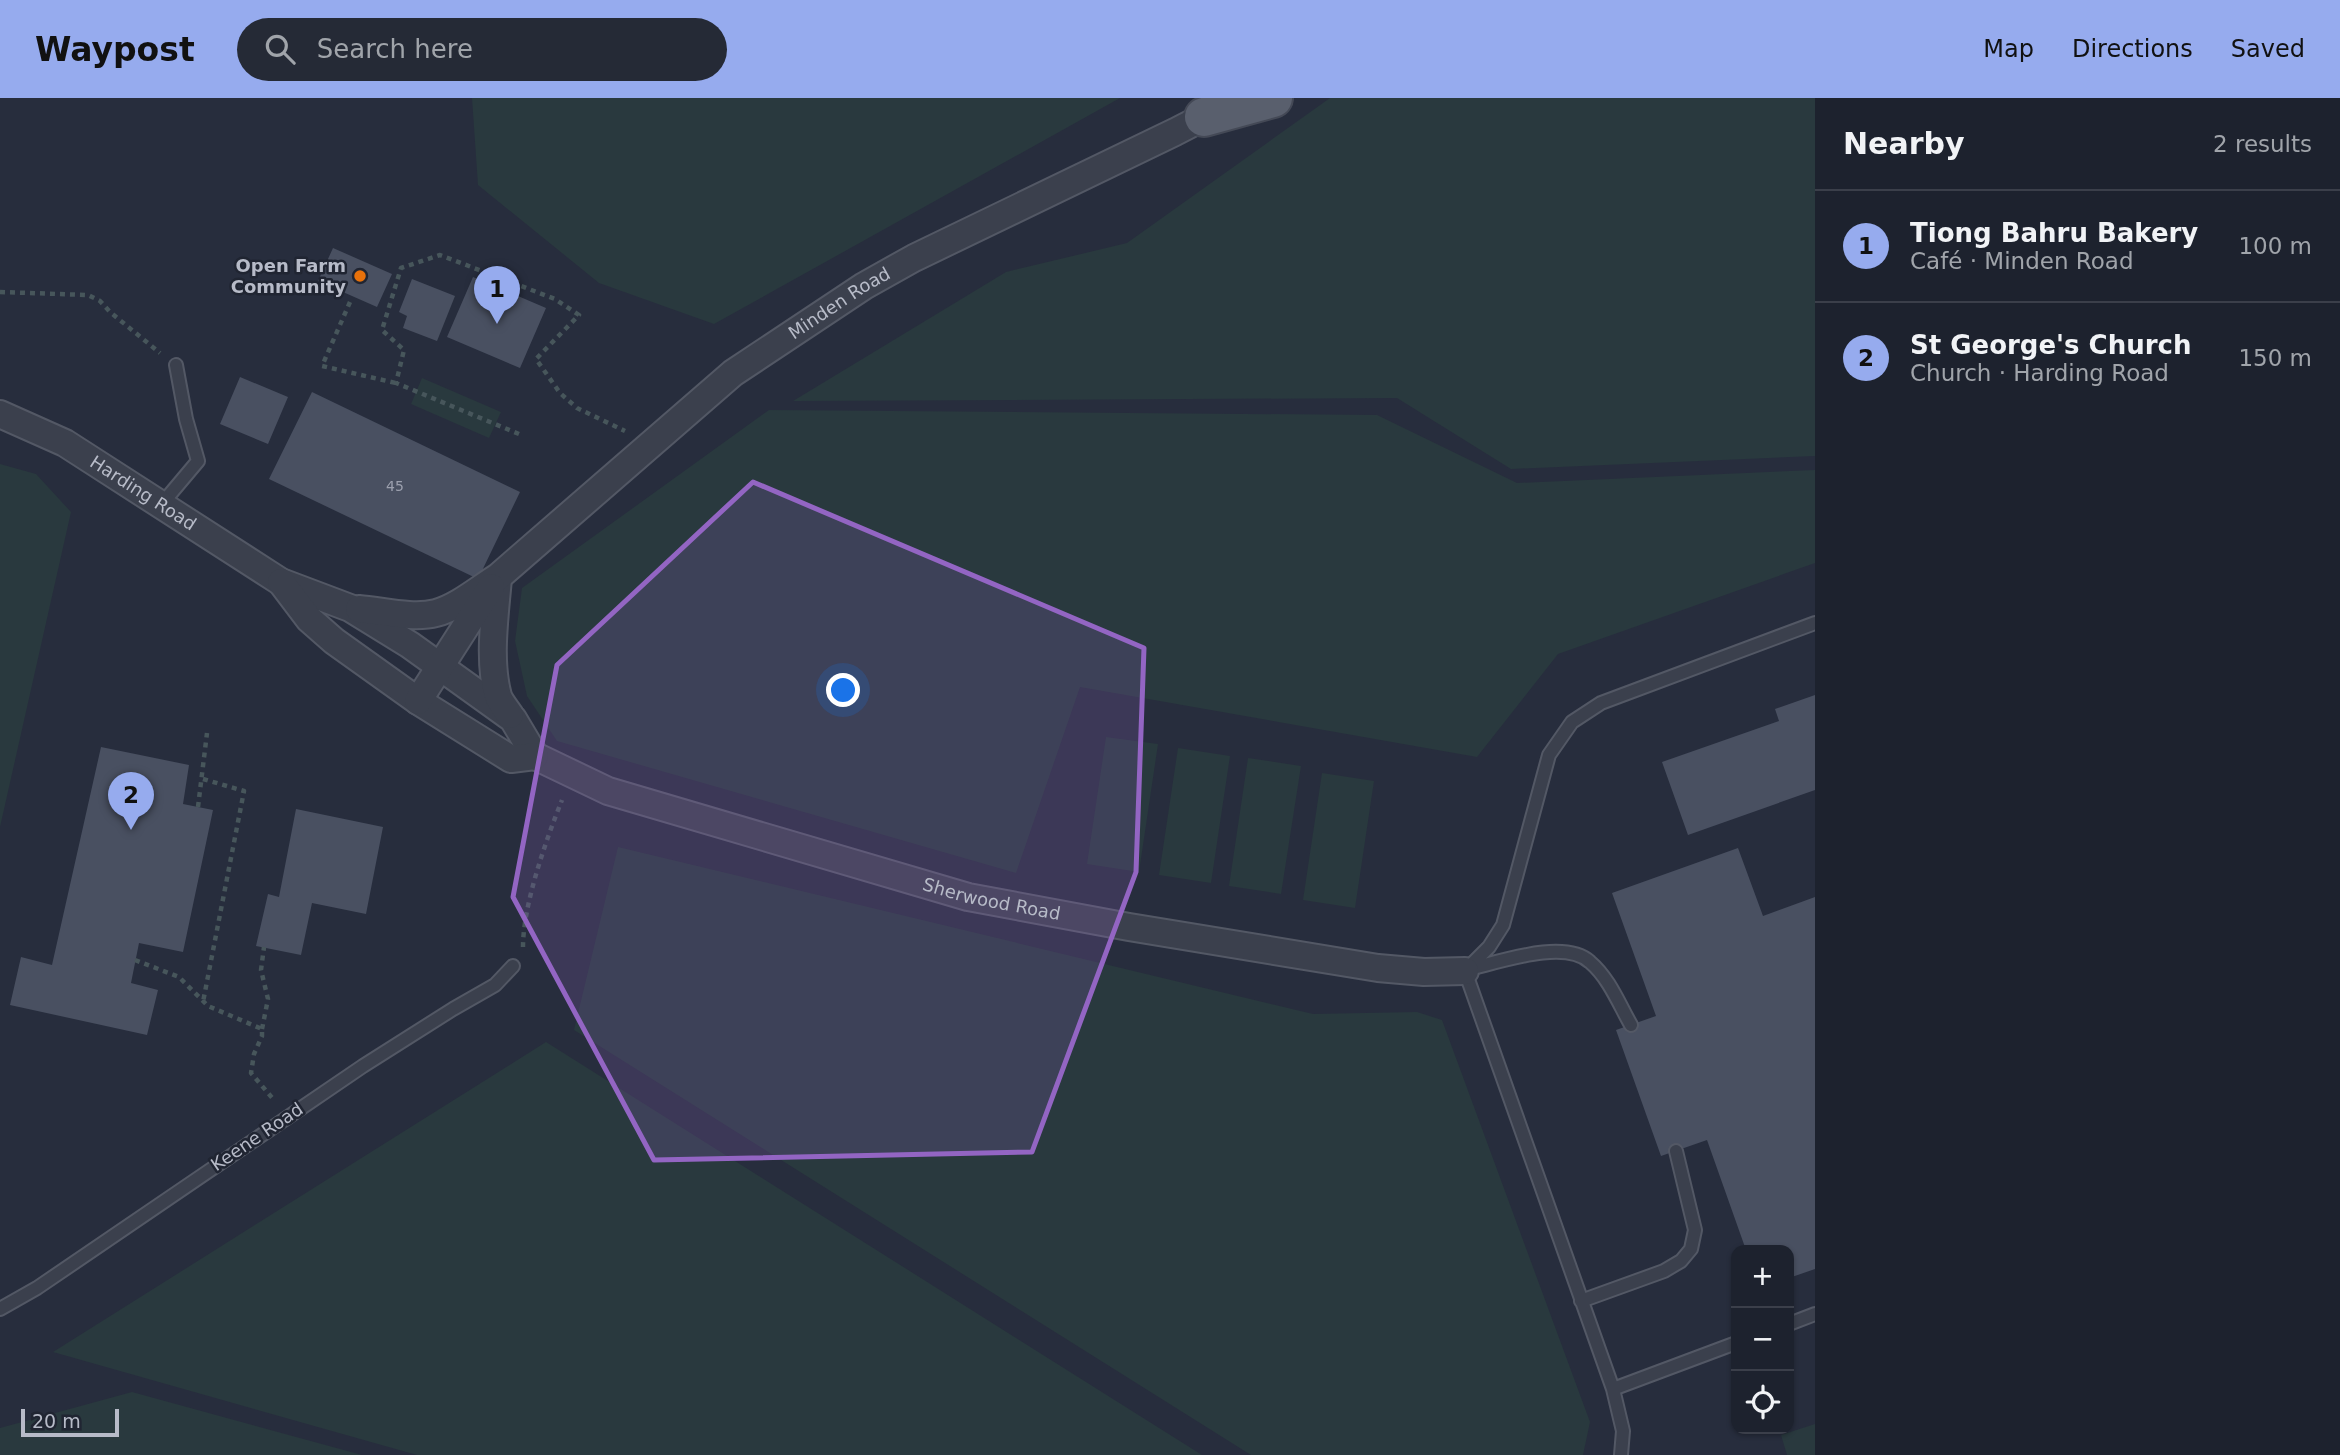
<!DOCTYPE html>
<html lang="en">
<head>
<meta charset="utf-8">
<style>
  :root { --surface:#1d222e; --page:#252a36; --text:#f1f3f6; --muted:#a0a4aa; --line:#3b3f4a; --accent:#96abee }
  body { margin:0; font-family:"DejaVu Sans",sans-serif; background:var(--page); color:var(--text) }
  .controls { position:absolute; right:21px; bottom:21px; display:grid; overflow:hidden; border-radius:14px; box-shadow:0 2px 5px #0004 }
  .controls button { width:63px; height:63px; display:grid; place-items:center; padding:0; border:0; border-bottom:2px solid var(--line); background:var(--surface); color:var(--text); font:35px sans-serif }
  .scale { position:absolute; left:21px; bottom:18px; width:98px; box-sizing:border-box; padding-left:7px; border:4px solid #b7bbc8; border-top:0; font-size:19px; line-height:24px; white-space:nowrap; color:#b7bbc8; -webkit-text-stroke:5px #202532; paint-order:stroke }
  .you { position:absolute; left:844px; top:593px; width:24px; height:24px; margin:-18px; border:5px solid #fff; border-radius:50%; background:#1a73e8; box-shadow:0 0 0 10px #1a73e833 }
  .badge { display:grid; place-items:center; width:46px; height:46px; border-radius:50%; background:var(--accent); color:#111; font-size:23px; font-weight:700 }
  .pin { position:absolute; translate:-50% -58px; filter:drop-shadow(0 2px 4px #0008) }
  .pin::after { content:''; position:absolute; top:37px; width:24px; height:21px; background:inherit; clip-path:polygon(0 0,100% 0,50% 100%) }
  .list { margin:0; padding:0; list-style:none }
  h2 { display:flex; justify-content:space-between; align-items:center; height:91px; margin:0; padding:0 28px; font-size:30px }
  h2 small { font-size:23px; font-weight:400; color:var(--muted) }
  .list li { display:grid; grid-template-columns:46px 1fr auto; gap:21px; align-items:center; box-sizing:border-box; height:112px; padding:0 28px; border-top:2px solid var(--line) }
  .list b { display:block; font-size:26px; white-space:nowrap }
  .list p { margin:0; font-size:23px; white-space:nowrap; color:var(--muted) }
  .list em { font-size:23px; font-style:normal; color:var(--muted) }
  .icon { flex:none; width:38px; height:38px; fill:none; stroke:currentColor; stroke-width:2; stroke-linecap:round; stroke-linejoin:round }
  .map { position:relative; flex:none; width:1815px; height:1357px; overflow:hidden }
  header { display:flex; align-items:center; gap:42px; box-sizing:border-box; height:98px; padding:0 35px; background:var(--accent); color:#111 }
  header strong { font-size:33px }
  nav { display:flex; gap:38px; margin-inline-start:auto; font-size:24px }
  .search { width:490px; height:63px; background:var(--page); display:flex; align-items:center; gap:18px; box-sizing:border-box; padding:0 24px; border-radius:38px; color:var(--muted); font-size:26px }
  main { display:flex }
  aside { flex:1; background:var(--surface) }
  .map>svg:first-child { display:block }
  .green { fill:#29393e }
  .building { fill:#495061 }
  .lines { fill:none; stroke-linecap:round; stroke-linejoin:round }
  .lane-casing { stroke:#535865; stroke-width:16 }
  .street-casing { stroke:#535865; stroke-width:30 }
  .primary-casing { stroke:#444956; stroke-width:42 }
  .path { stroke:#47565b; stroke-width:4.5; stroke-dasharray:5 5; stroke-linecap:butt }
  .lane { stroke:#3b404d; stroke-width:12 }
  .street { stroke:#3b404d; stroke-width:26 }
  .primary { stroke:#595f6d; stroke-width:38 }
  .marked { fill:#9365c3; fill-opacity:0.2; stroke:#9365c3; stroke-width:5; stroke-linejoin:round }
  .food-dot { fill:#e8710a; stroke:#202532; stroke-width:2.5 }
  .labels { text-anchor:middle; stroke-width:5; stroke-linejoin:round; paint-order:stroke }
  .number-label { font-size:14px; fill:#9ca0ae }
  .poi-label { font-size:18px; font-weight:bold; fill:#b7bbc8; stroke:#202532; text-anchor:end }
  .street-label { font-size:18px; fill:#b7bbc8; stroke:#202532 }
</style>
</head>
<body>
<header>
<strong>Waypost</strong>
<div class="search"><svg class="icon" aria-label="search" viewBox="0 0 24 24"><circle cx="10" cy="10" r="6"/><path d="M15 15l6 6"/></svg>Search here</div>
<nav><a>Map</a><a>Directions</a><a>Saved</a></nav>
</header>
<main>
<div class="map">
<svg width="1815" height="1357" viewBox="0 0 1815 1357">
  <rect width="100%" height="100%" fill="#272d3d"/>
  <path class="green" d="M472 0H1120L714 226 599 185 478 87Z
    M1330 0H1815V358L1511 371 1397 300 793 303 1006 174 1127 145Z
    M422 280 501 314 489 340 411 306Z
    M769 312 1377 317 1517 385 1815 372V465L1558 556 1477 659 1080 589 1016 775 557 643 527 598 515 543 522 490Z
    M0 366 36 376 71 414 0 729Z
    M1106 639 1158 646 1139 774 1087 766Z
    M1178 650 1230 658 1211 785 1159 777Z
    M1248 660 1301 668 1281 796 1229 788Z
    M1322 675 1374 683 1355 810 1303 802Z
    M618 749 1313 916 1417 914 1442 922 1590 1324 1583 1357H1251L574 932Z
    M546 944 1202 1357H417L53 1254Z
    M132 1294 362 1357H0V1330Z
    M1815 1326V1357H1787L1781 1337Z"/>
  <path class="building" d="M333 150 392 176 377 209 318 183Z
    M473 179 546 210 520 270 447 239Z
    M412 181 455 198 437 243 403 230 407 218 399 214Z
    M240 279 288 299 268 346 220 326Z
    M312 294 520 394 478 481 269 381Z
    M1815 597V692L1688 737 1662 664 1779 623 1775 611Z
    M101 649 189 667 183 706 213 712 183 854 139 845 131 885 158 892 147 937 10 907 21 859 52 867Z
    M296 711 383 729 366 816 312 805 301 857 256 848 268 796 279 799Z
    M1738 750 1763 818 1815 799V1171L1789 1180V1152H1746L1707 1042 1661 1058 1616 932 1656 918 1612 795Z"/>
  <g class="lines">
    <defs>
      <path id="lane" d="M161 407 198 363 186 321 176 267
        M1465 872C1497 865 1564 840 1590 864 1609 880 1619 906 1631 927
        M1465 873 1489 849 1503 827 1549 657 1572 624 1601 605 1815 525
        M1465 873 1613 1291 1623 1333 1621 1357
        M1581 1203 1664 1173 1681 1163 1691 1151 1695 1132 1676 1053
        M0 1211 37 1190 363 968 453 911 495 887 513 868
        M1789 1226 1815 1216
        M1613 1291 1736 1245"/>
      <g id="street">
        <path id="s1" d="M0 316 65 345 281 484 350 510 410 547 513 621 535 658 608 693 968 799 1129 829 1378 870 1424 874 1465 873"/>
        <path d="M498 480C495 517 488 562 498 598 500 604 506 611 510 617"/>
        <path d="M281 484 309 521 334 543 418 603 511 661 535 658"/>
        <path id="s2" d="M359 511C383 513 413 521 436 515 458 509 479 491 498 479L733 275 864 188 914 160 1175 34 1204 19 1218 8"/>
        <path d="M418 603 491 489"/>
      </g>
      <path id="primary" d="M1204 19 1273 0"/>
    </defs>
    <use href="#lane" class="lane-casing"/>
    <use href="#street" class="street-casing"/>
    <use href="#primary" class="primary-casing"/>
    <path class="path" d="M0 194 88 197 100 203 110 214 160 255
      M350 204 322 268 396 285
      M519 336 396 285 404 252 382 232 401 170 440 157 555 201 579 217 536 261 560 295 577 310 625 333
      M203 681 244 693 203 904
      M198 709 207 635
      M523 849C523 807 546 742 562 702
      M135 862 179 879 208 908 262 931V938L254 956 251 975 274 1002
      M262 931 268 901 261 872 264 849"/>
    <use href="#lane" class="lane"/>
    <use href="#street" class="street"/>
    <use href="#primary" class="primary"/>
  </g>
  <path class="marked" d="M753 384 1144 550 1136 774 1032 1054 654 1062 513 799 557 567Z"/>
  <circle class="food-dot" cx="360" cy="178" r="7"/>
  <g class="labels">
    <g class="number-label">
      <text x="395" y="393">45</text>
    </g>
    <g class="poi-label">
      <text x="346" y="174">Open Farm<tspan x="346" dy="21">Community</tspan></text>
    </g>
    <g class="street-label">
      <text dy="6" stroke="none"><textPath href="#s2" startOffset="588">Minden Road</textPath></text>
      <text dy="6" stroke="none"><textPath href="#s1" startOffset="164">Harding Road</textPath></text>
      <text dy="6" stroke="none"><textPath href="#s1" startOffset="1122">Sherwood Road</textPath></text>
      <text transform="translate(257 1039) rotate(-34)" y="6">Keene Road</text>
    </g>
  </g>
</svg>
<div class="controls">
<button>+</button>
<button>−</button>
<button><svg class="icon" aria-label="locate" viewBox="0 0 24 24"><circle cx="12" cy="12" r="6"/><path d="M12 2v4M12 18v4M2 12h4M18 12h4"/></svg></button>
</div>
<div class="scale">20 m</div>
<div class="you"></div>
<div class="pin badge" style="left:497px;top:226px">1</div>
<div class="pin badge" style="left:131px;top:732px">2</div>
</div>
<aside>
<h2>Nearby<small>2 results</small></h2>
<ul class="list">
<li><span class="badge">1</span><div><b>Tiong Bahru Bakery</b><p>Café · Minden Road</p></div><em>100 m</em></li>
<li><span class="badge">2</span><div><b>St George's Church</b><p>Church · Harding Road</p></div><em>150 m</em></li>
</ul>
</aside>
</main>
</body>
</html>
